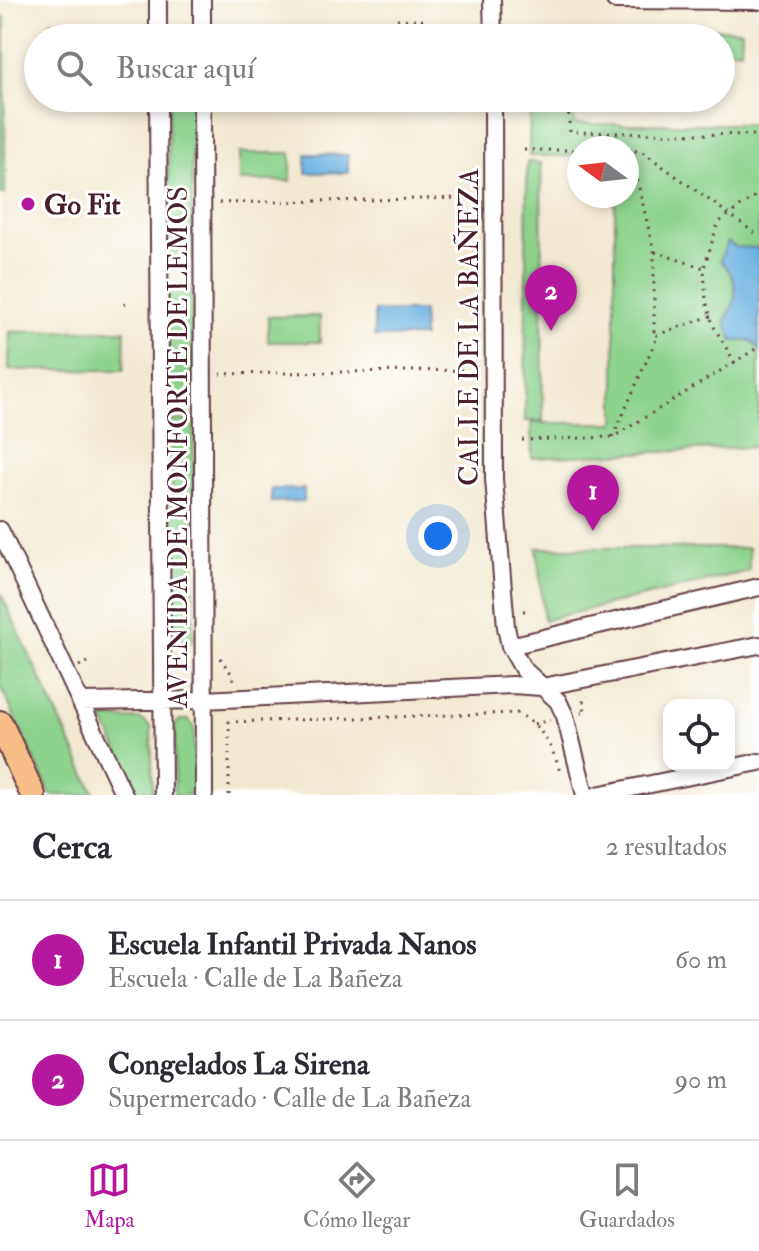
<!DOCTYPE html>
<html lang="es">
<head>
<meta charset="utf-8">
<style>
  :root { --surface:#fff; --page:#f7f7f7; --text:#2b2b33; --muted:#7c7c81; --line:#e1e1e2; --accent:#b5179e }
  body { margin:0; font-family:"IM FELL Double Pica",serif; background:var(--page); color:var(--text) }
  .controls { position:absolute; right:24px; bottom:24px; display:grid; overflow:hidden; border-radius:16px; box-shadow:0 4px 12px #0003 }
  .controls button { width:72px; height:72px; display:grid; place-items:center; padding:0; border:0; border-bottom:2px solid var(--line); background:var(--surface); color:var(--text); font:40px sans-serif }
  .compass { position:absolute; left:567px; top:136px; width:72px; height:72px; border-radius:50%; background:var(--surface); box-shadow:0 4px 12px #0003; rotate:285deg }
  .you { position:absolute; left:438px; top:536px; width:28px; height:28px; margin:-20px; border:6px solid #fff; border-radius:50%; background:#1a73e8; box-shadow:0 0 0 12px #1a73e833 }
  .badge { display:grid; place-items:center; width:52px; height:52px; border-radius:50%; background:var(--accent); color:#fff; font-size:26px; font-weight:700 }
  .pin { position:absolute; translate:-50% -66px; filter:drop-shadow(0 2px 4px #0008) }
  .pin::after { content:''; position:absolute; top:42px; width:28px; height:24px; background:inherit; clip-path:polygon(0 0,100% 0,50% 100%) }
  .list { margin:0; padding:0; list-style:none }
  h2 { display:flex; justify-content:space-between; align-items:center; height:104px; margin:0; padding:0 32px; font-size:34px }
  h2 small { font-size:26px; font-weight:400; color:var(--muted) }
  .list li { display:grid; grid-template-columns:52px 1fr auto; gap:24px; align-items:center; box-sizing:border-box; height:120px; padding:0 32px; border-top:2px solid var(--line) }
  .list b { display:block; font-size:30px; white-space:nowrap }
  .list p { margin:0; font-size:26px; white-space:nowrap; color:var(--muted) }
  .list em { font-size:26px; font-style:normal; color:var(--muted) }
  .icon { flex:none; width:44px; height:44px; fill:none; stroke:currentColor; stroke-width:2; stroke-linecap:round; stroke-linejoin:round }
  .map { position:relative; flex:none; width:759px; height:795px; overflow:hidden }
  .search { position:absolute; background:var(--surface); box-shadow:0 4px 12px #0003; left:24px; right:24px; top:24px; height:88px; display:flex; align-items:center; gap:20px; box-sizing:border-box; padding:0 28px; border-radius:44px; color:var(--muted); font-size:30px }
  .sheet { height:344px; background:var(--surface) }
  nav { display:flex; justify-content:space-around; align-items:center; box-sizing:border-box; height:112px; border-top:2px solid var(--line); background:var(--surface); font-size:22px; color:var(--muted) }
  nav a { display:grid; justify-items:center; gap:4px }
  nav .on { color:var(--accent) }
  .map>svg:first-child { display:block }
  .green { fill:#8ed38d; stroke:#6c795c; stroke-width:2 }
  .water { fill:#67b0df; stroke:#586885; stroke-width:2 }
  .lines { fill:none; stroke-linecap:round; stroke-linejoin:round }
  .minor-casing { stroke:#633d44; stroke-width:20 }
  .highway-casing { stroke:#633d44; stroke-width:28 }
  .path { stroke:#633d44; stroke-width:3; stroke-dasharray:2 6; stroke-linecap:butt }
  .minor { stroke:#fff; stroke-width:16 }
  .highway { stroke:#f7be87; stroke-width:24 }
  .poi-dot { fill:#b5179e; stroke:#fff; stroke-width:3 }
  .labels { text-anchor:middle; stroke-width:6; stroke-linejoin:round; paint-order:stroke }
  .poi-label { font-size:28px; font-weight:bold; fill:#4a1f2b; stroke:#fff; text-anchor:start }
  .street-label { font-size:28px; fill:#4a1f2b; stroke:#fff }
</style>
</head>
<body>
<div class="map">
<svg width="759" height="795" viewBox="0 0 759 795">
  <rect width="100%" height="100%" fill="#fff"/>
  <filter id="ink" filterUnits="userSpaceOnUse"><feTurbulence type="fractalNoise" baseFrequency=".0125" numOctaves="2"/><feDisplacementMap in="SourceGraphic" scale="16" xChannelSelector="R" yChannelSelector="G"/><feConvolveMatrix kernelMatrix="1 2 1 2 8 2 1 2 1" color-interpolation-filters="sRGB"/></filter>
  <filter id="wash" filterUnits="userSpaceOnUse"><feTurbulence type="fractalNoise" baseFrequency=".006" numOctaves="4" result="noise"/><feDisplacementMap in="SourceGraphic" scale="32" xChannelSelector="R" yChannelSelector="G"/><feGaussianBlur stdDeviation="1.8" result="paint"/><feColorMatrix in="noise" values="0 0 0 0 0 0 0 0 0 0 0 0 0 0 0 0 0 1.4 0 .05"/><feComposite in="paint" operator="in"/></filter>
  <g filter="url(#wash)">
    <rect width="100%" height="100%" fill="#f2e9d1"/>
    <path class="green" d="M0 17H5V194H0Z
      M681 28 742 30 741 50 721 49V38H681Z
      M169 98H192V259H167Z
      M530 98H558L574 102V124H759V447L532 458 531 423H615V196H627V148H579V156H529Z
      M239 153H291V181H239Z
      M527 162 541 163 543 421H525Z
      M168 289H192L194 398H169Z
      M320 316V342H268V317Z
      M125 330 124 370H9L10 332Z
      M172 420H194L193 642H171Z
      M537 548H749V571L544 620Z
      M0 592 95 795H51L0 685Z
      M103 719H141L151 727 153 791 139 795Z
      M180 720H189L194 727V795H174L175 725Z"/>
    <path class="water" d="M51 21H103V36L52 37Z
      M306 154 348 155V173H306Z
      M728 242 736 247 759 248V349L752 341H733L725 320C740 300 739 278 720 260Z
      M374 311H423V337H374Z
      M271 489H304V501L271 502Z"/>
  </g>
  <g filter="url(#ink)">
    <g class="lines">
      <defs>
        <path id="minor" d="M202 0V38
          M492 0 493 38
          M615 0 759 1
          M158 38V0
          M158 98 163 795
          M202 98 204 795
          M493 98 494 479 506 627 510 646 523 669 558 701 565 716 585 795
          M0 530 124 795
          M510 646 759 587
          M81 702 204 700 512 685 542 687 759 645
          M597 795 759 762"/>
        <path id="highway" d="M0 723 33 795"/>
      </defs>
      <use href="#minor" class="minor-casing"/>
      <use href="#highway" class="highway-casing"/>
      <path class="path" d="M395 26 396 19 425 20
        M568 38 569 25
        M567 98 570 132 759 135
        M627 149 644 153 759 236
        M630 149 654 252V336L711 316
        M524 150H579
        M219 203 467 198
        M655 252 704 268
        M124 304 131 303
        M735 363 713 325 706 301 704 268 718 223 759 193
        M220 374 468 370
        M613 437 658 335
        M522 440 613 437 759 347
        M523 611 531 610
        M220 658 233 676V682
        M79 666 88 662
        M581 713 586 712 582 703 588 696
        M534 724 550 720
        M229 795V722L516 713C541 723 553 748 560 772"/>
      <use href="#minor" class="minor"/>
      <use href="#highway" class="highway"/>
    </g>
  </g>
  <circle class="poi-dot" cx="28" cy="204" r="8"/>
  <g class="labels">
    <g class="poi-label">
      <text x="44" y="214">Go Fit</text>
    </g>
    <g class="street-label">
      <text transform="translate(468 327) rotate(-90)" y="10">CALLE DE LA BAÑEZA</text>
      <text transform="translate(177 447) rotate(-90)" y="10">AVENIDA DE MONFORTE DE LEMOS</text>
    </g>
  </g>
</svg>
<div class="controls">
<button><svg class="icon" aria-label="locate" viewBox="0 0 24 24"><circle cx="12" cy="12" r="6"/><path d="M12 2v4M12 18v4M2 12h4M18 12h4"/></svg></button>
</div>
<svg class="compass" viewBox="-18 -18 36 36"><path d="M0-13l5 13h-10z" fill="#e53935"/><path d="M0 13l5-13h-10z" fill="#7c7c81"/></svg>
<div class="you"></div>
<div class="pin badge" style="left:593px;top:531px">1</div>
<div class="pin badge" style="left:551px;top:331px">2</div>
<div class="search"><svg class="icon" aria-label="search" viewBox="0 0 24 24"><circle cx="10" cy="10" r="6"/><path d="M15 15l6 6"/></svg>Buscar aquí</div>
</div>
<section class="sheet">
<h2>Cerca<small>2 resultados</small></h2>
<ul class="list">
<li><span class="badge">1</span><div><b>Escuela Infantil Privada Nanos</b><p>Escuela · Calle de La Bañeza</p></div><em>60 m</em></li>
<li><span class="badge">2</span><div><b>Congelados La Sirena</b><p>Supermercado · Calle de La Bañeza</p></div><em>90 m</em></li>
</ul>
</section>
<nav>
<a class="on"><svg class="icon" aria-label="map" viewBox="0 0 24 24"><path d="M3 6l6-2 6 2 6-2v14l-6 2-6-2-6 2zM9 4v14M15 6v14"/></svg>Mapa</a>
<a><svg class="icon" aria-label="directions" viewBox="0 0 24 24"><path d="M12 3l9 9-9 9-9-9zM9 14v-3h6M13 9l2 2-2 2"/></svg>Cómo llegar</a>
<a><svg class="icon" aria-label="saved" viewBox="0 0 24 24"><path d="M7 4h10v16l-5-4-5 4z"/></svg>Guardados</a>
</nav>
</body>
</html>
